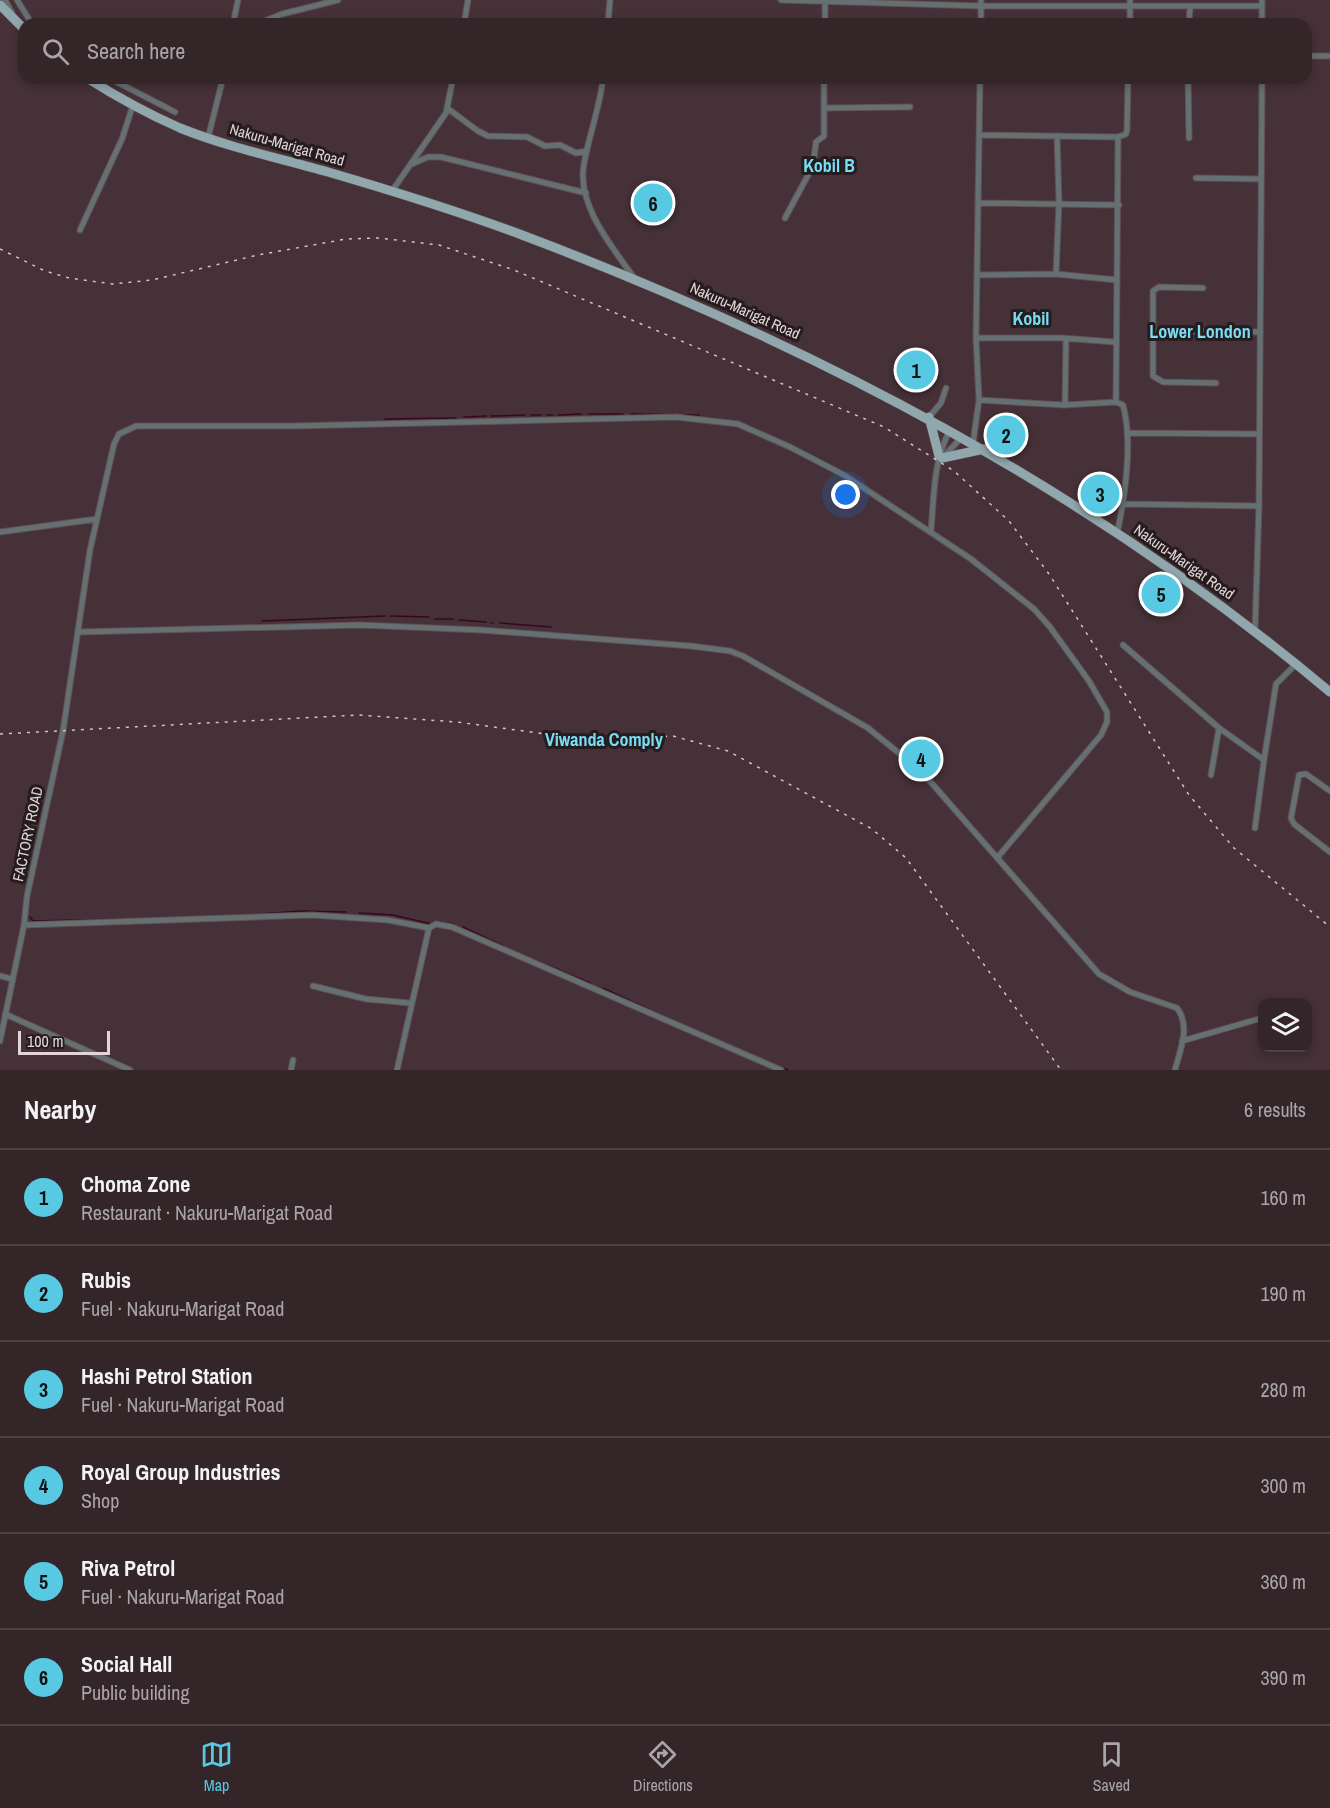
<!DOCTYPE html>
<html lang="en">
<head>
<meta charset="utf-8">
<style>
  :root { --surface:#342529; --page:#3c2d31; --text:#f1f3f6; --muted:#a9a5a8; --line:#4e4246; --accent:#58c9e3 }
  body { margin:0; font-family:"Archivo Narrow",sans-serif; background:var(--page); color:var(--text) }
  .controls { position:absolute; right:18px; bottom:18px; display:grid; overflow:hidden; border-radius:12px; box-shadow:0 3px 9px #0003 }
  .controls button { width:54px; height:54px; display:grid; place-items:center; padding:0; border:0; border-bottom:2px solid var(--line); background:var(--surface); color:var(--text); font:30px sans-serif }
  .scale { position:absolute; left:18px; bottom:15px; width:92px; box-sizing:border-box; padding-left:6px; border:3px solid #e3d5d9; border-top:0; font-size:16px; line-height:21px; white-space:nowrap; color:#e3d5d9; -webkit-text-stroke:4px #251c1e; paint-order:stroke }
  .you { position:absolute; left:846px; top:495px; width:21px; height:21px; margin:-15px; border:4px solid #fff; border-radius:50%; background:#1a73e8; box-shadow:0 0 0 9px #1a73e833 }
  .badge { display:grid; place-items:center; width:39px; height:39px; border-radius:50%; background:var(--accent); color:#111; font-size:20px; font-weight:700 }
  .pin { position:absolute; translate:-50% -50%; border:3px solid #fff; box-shadow:0 2px 6px #0006 }
  .list { margin:0; padding:0; list-style:none }
  h2 { display:flex; justify-content:space-between; align-items:center; height:78px; margin:0; padding:0 24px; font-size:26px }
  h2 small { font-size:20px; font-weight:400; color:var(--muted) }
  .list li { display:grid; grid-template-columns:39px 1fr auto; gap:18px; align-items:center; box-sizing:border-box; height:96px; padding:0 24px; border-top:2px solid var(--line) }
  .list b { display:block; font-size:22px; white-space:nowrap }
  .list p { margin:0; font-size:20px; white-space:nowrap; color:var(--muted) }
  .list em { font-size:20px; font-style:normal; color:var(--muted) }
  .icon { flex:none; width:33px; height:33px; fill:none; stroke:currentColor; stroke-width:2; stroke-linecap:round; stroke-linejoin:round }
  .map { position:relative; flex:none; width:1330px; height:1070px; overflow:hidden }
  .search { position:absolute; background:var(--surface); box-shadow:0 3px 9px #0003; left:18px; right:18px; top:18px; height:66px; display:flex; align-items:center; gap:15px; box-sizing:border-box; padding:0 21px; border-radius:18px; color:var(--muted); font-size:22px }
  .sheet { height:654px; background:var(--surface) }
  nav { display:flex; justify-content:space-around; align-items:center; box-sizing:border-box; height:84px; border-top:2px solid var(--line); background:var(--surface); font-size:16px; color:var(--muted) }
  nav a { display:grid; justify-items:center; gap:3px }
  nav .on { color:var(--accent) }
  .map>svg:first-child { display:block }
  .lines { fill:none; stroke-linecap:round; stroke-linejoin:round }
  .stream { stroke:#37081d; stroke-width:1.5 }
  .minor-casing { stroke:#614f54; stroke-width:7 }
  .primary-casing { stroke:#614f54; stroke-width:10 }
  .minor { stroke:#657073; stroke-width:5 }
  .primary { stroke:#90a7ad; stroke-width:9 }
  .rail { stroke:#d2c4c8; stroke-width:1.5; stroke-dasharray:3 6; stroke-linecap:butt }
  .labels { text-anchor:middle; stroke-width:6; stroke-linejoin:round; paint-order:stroke }
  .street-label { font-size:15px; fill:#e3d5d9; stroke:#251c1e }
  .quarter-label { font-size:18px; font-weight:bold; fill:#78ddf5; stroke:#251c1e }
</style>
</head>
<body>
<div class="map">
<svg width="1330" height="1070" viewBox="0 0 1330 1070">
  <rect width="100%" height="100%" fill="#453137"/>
  <g class="lines">
    <path class="stream" d="M589 414H623
      M631 414 699 415
      M531 415H541
      M547 415H553
      M558 415 581 414
      M491 416 525 415
      M464 417 486 416
      M385 419 456 418
      M390 616 429 617
      M435 619H453
      M459 620 486 622
      M262 621 385 616
      M491 623H493
      M500 623 551 627
      M359 913 393 915 432 924
      M247 915 301 911 346 912
      M30 917 33 921 126 919
      M439 922 454 924
      M463 927 503 946
      M523 955 590 983
      M603 988 665 1017
      M778 1066 788 1070"/>
    <defs>
      <path id="minor" d="M5 0 12 13
        M17 0 32 24
        M781 0 981 6H1262
        M1262 0V24
        M233 24 238 0
        M257 24 282 14 338 0
        M464 24 468 0
        M608 24 610 0
        M825 24V1
        M981 24V0
        M1130 24V0
        M1189 24 1190 6
        M1306 56H1330
        M109 78 175 112
        M603 78C600 107 589 135 584 164 576 205 613 248 635 279
        M1188 78 1189 138
        M447 108 478 131 488 136 527 137 545 146 560 145 576 153 587 151
        M825 108 910 107
        M979 135 1118 137
        M208 138 223 78
        M412 164 428 157H441L586 193
        M1196 178 1261 179
        M392 191 446 113 453 78
        M979 203 1119 205
        M785 218 813 166 816 142 824 136V78
        M80 230 122 139 133 105
        M1056 274 1059 202 1057 136
        M978 275 1056 274 1117 280
        M1203 288 1159 287 1153 291V376L1163 382 1216 383
        M1153 331 1260 332
        M976 338H1062L1115 342
        M979 400 1065 405 1116 402
        M1065 405 1066 339
        M929 417 941 403 946 388
        M1127 433 1259 434
        M973 443 979 400 976 338 980 78
        M944 456 962 437
        M1124 504 1259 506
        M931 531C934 497 933 461 950 430
        M0 532 97 519
        M1117 534C1125 496 1133 442 1123 405L1116 402 1118 137 1126 134 1127 130 1128 78
        M1255 630 1259 506 1262 78
        M79 632 360 625 481 630 691 646 730 651 743 656 868 728 921 771 1099 974 1130 992 1177 1008C1191 1026 1180 1050 1175 1070
        M1123 645 1219 728 1264 760 1255 828
        M1264 760 1276 684 1296 664
        M1211 775 1219 728
        M1330 791 1306 774 1299 775 1291 818 1294 824 1330 852
        M24 925 312 915 388 920 429 928 436 924 452 927 781 1070
        M0 976 12 979
        M313 986 366 999 410 1003
        M5 1014 130 1070
        M0 1041 24 925 27 896 63 731 90 550 114 444 119 434 136 426H293L676 417 738 424 790 447 844 475 971 559 1034 609 1050 627 1089 681 1107 712V722L1101 735 997 858
        M1182 1041 1262 1018
        M291 1070 293 1060
        M397 1070 429 928"/>
      <path id="primary" d="M0 5 24 29
        M87 78C117 97 148 114 180 128 227 147 279 158 328 172 393 191 458 211 522 235 816 346 1088 489 1330 692
        M929 417 939 456
        M942 458 984 449"/>
    </defs>
    <use href="#minor" class="minor-casing"/>
    <use href="#primary" class="primary-casing"/>
    <use href="#minor" class="minor"/>
    <use href="#primary" class="primary"/>
    <path class="rail" d="M0 249 45 271 69 278 113 284 152 280 258 255 346 239 379 238 439 245 514 270 884 427 954 471 1009 521 1049 574 1189 795 1234 848 1330 927
      M0 734 358 715 457 722 568 737 620 739 673 736 728 751 872 829 906 858 1061 1070"/>
  </g>
  <g class="labels">
    <g class="street-label">
      <text transform="translate(287 145) rotate(16)" y="5">Nakuru-Marigat Road</text>
      <text transform="translate(745 311) rotate(24)" y="5">Nakuru-Marigat Road</text>
      <text transform="translate(1184 562) rotate(35)" y="5">Nakuru-Marigat Road</text>
      <text transform="translate(28 834) rotate(-78)" y="5">FACTORY ROAD</text>
    </g>
    <g class="quarter-label">
      <text x="829" y="172">Kobil B</text>
      <text x="1031" y="325">Kobil</text>
      <text x="1200" y="338">Lower London</text>
      <text x="604" y="746">Viwanda Comply</text>
    </g>
  </g>
</svg>
<div class="controls">
<button><svg class="icon" aria-label="layers" viewBox="0 0 24 24"><path d="M12 4l9 5-9 5-9-5zM3 14l9 5 9-5"/></svg></button>
</div>
<div class="scale">100 m</div>
<div class="you"></div>
<div class="pin badge" style="left:916px;top:370px">1</div>
<div class="pin badge" style="left:1006px;top:435px">2</div>
<div class="pin badge" style="left:1100px;top:494px">3</div>
<div class="pin badge" style="left:921px;top:759px">4</div>
<div class="pin badge" style="left:1161px;top:594px">5</div>
<div class="pin badge" style="left:653px;top:203px">6</div>
<div class="search"><svg class="icon" aria-label="search" viewBox="0 0 24 24"><circle cx="10" cy="10" r="6"/><path d="M15 15l6 6"/></svg>Search here</div>
</div>
<section class="sheet">
<h2>Nearby<small>6 results</small></h2>
<ul class="list">
<li><span class="badge">1</span><div><b>Choma Zone</b><p>Restaurant · Nakuru-Marigat Road</p></div><em>160 m</em></li>
<li><span class="badge">2</span><div><b>Rubis</b><p>Fuel · Nakuru-Marigat Road</p></div><em>190 m</em></li>
<li><span class="badge">3</span><div><b>Hashi Petrol Station</b><p>Fuel · Nakuru-Marigat Road</p></div><em>280 m</em></li>
<li><span class="badge">4</span><div><b>Royal Group Industries</b><p>Shop</p></div><em>300 m</em></li>
<li><span class="badge">5</span><div><b>Riva Petrol</b><p>Fuel · Nakuru-Marigat Road</p></div><em>360 m</em></li>
<li><span class="badge">6</span><div><b>Social Hall</b><p>Public building</p></div><em>390 m</em></li>
</ul>
</section>
<nav>
<a class="on"><svg class="icon" aria-label="map" viewBox="0 0 24 24"><path d="M3 6l6-2 6 2 6-2v14l-6 2-6-2-6 2zM9 4v14M15 6v14"/></svg>Map</a>
<a><svg class="icon" aria-label="directions" viewBox="0 0 24 24"><path d="M12 3l9 9-9 9-9-9zM9 14v-3h6M13 9l2 2-2 2"/></svg>Directions</a>
<a><svg class="icon" aria-label="saved" viewBox="0 0 24 24"><path d="M7 4h10v16l-5-4-5 4z"/></svg>Saved</a>
</nav>
</body>
</html>
